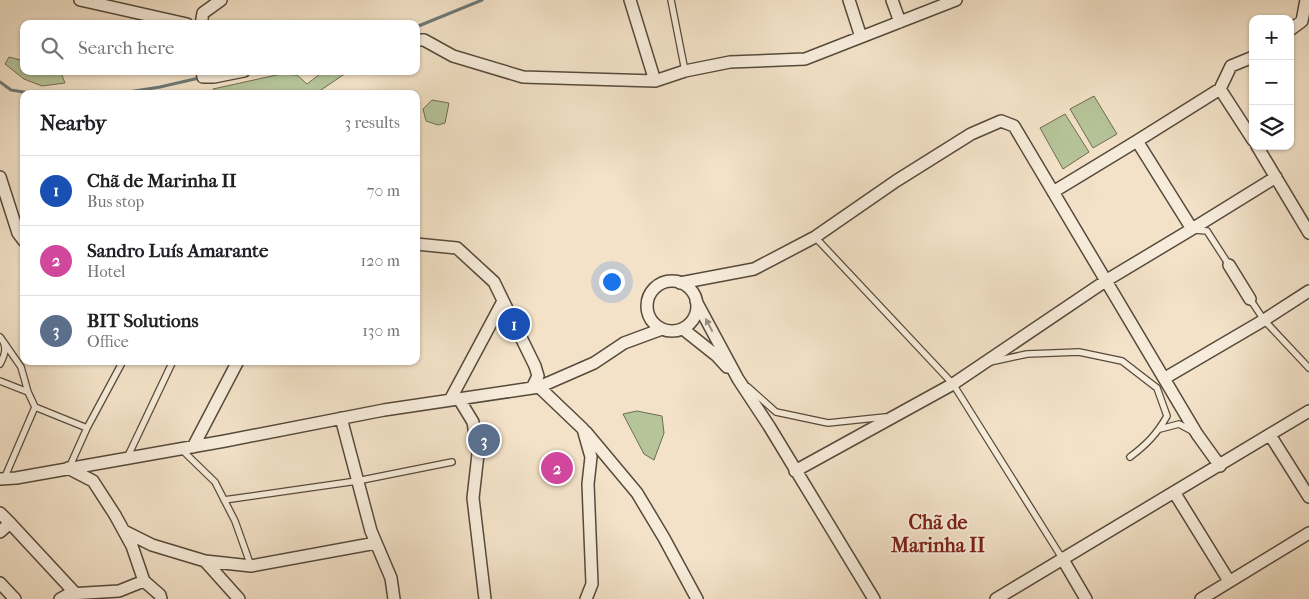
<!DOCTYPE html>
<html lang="en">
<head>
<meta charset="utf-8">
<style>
  :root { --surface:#fff; --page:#f6f6f6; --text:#202124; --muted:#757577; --line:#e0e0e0; --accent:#8f2418 }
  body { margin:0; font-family:"IM FELL French Canon",serif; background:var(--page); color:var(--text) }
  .controls { position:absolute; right:15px; top:15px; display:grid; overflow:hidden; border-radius:10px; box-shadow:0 1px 4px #0004 }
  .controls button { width:45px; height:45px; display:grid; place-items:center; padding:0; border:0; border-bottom:1px solid var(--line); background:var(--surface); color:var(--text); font:25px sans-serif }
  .you { position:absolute; left:611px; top:281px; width:18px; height:18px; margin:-12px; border:4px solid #fff; border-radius:50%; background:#1a73e8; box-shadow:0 0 0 8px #1a73e833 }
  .badge { display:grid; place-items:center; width:32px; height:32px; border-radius:50%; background:var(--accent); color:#fff; font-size:16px; font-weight:700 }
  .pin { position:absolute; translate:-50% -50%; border:2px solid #fff; box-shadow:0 1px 5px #0006 }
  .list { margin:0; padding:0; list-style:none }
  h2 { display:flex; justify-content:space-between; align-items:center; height:65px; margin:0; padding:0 20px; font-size:21px }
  h2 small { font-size:16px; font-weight:400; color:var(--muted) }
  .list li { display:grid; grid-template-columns:32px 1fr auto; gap:15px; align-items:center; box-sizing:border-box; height:70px; padding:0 20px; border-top:1px solid var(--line) }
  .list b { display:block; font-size:19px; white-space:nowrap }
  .list p { margin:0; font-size:16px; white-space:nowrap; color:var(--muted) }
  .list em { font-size:16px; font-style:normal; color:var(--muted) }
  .icon { flex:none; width:28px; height:28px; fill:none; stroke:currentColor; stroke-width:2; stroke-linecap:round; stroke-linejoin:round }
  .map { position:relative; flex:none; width:1309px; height:599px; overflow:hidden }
  .search { position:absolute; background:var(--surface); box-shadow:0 1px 4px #0004; left:20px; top:20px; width:400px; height:55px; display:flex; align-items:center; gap:12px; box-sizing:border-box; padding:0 18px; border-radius:10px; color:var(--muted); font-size:19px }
  .panel { position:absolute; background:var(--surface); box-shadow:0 1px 4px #0004; left:20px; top:90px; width:400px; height:275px; border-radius:10px }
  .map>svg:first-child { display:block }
  .green { fill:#b6c499; stroke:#6c6e52 }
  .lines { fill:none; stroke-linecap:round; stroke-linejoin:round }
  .stream { stroke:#6c7a77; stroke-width:3 }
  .lane-casing { stroke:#564a3b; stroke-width:8 }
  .street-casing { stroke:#564a3b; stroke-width:14 }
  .lane { stroke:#f7ecdb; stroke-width:5.5 }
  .street { stroke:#f7ecdb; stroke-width:11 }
  .oneway { fill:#978d7e }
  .labels { text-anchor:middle; stroke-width:4; stroke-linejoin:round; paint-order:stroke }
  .district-label { font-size:20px; font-weight:bold; fill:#7a1f14; stroke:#f7ecdb }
</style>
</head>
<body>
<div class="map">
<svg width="1309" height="599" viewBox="0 0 1309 599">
  <rect width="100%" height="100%" fill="#f3e2c8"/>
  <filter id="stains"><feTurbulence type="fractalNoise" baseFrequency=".004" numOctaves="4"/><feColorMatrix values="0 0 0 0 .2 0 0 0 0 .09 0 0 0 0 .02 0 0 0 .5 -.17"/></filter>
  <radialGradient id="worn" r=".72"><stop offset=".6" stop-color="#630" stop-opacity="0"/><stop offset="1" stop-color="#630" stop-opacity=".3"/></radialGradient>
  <path class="green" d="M9 57 24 61V71H56L61 73 65 83 42 86 24 79 5 64Z
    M324 71H349L315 94 296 92 290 94H216L213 89 281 74 297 75 307 84Z
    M1094 96 1117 134 1093 148 1070 109Z
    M432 100 449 103 445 123 438 125 426 121 423 109Z
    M1065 114 1089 152 1063 169 1040 128Z
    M637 411 662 416 664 433 654 460 644 454 623 414Z"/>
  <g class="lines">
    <path class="stream" d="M416 27 482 0
      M0 82 11 90 36 94
      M115 94 160 87 199 78"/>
    <defs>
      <path id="lane" d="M671 0 685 71
        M1195 230 1207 231 1229 265
        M815 237 953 384 1062 558
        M1250 299 1264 320 1309 368
        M0 337C8 346 5 355 0 364
        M3 341 21 367 28 392
        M990 362 1027 354 1079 352 1122 361 1157 388 1167 416C1157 434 1146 445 1130 457
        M0 381 28 392 35 407 4 479
        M748 387 776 412 828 423 885 417
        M35 407 87 428 69 468
        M87 428 123 361
        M1160 429 1179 424 1192 431
        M181 449 215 482 235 521 251 566
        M127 458 173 361
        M224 500 357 481 452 462"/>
      <path id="street" d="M80 0 187 24
        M630 0 655 81
        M849 0 861 37
        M892 0 900 22
        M201 24 203 13 221 0
        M1290 30 1302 21 1306 0
        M416 40H424L453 56 523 77 655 81 685 71 730 62 805 59 956 0
        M202 71 203 77H214L244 71
        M1220 89 1253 140
        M1257 146 1309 233
        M0 177 18 233 24 241
        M1053 192 1137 141
        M1192 229 1137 141 1220 89 1231 66 1253 57
        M416 244 457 248 494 282 535 366 538 376 532 388
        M1229 265 1250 299
        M647 306a25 25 0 1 1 50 0a25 25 0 1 1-50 0Z
        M680 283 754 269 815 237 896 181 971 134 1001 121 1014 126 1197 434 1220 466
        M696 301 738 379 769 426 874 599
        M683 329 717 356 727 367
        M1165 378 1264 320 1309 291
        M539 387 583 429 591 457 588 484 592 584 586 599
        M459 399 473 422 478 454 473 498 485 599
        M450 400 503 301
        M341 418 371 531 391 578 394 599
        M586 432 637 493 664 538 697 599
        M1270 435 1309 497
        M193 447 238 361
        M68 468 93 481 115 515 132 546 144 581
        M795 471 953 384 1107 280 1192 229 1276 177
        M0 479 16 478 225 441 384 410 539 387 594 363 624 343 662 329
        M1174 492 1229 581
        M0 513 10 523 0 532
        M10 523 75 593
        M124 531 152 545 205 561 251 566 376 543
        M1062 558 1086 599
        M205 561 239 599
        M0 583 15 599
        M60 599 69 594 119 591 144 581 160 595 161 599
        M996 599 1309 411
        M1201 599 1309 533"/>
    </defs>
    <use href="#lane" class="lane-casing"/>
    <use href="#street" class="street-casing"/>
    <use href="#lane" class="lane"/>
    <use href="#street" class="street"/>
  </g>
  <defs><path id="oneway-solid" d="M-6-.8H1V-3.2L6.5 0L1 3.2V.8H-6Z" transform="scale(1.25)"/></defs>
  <use class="oneway" href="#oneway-solid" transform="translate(709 325) rotate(-118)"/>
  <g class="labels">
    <g class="district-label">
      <text x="938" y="529">Chã de<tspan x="938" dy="23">Marinha II</tspan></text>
    </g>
  </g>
  <rect width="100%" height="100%" filter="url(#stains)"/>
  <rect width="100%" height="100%" fill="url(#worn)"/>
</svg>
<div class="controls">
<button>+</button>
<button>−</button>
<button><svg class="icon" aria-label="layers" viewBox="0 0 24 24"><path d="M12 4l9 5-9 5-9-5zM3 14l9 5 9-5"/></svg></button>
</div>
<div class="you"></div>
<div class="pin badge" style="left:514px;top:324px;background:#1a4fb4">1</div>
<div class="pin badge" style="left:557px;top:468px;background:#d1479c">2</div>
<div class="pin badge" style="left:484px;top:440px;background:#5c6f8a">3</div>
<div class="search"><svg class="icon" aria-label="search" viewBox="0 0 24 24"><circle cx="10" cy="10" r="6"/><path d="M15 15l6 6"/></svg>Search here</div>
<section class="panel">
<h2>Nearby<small>3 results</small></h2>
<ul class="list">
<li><span class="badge" style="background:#1a4fb4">1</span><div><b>Chã de Marinha II</b><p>Bus stop</p></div><em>70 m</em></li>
<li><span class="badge" style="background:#d1479c">2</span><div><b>Sandro Luís Amarante</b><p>Hotel</p></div><em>120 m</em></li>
<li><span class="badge" style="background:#5c6f8a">3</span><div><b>BIT Solutions</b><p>Office</p></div><em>130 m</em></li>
</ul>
</section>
</div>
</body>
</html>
